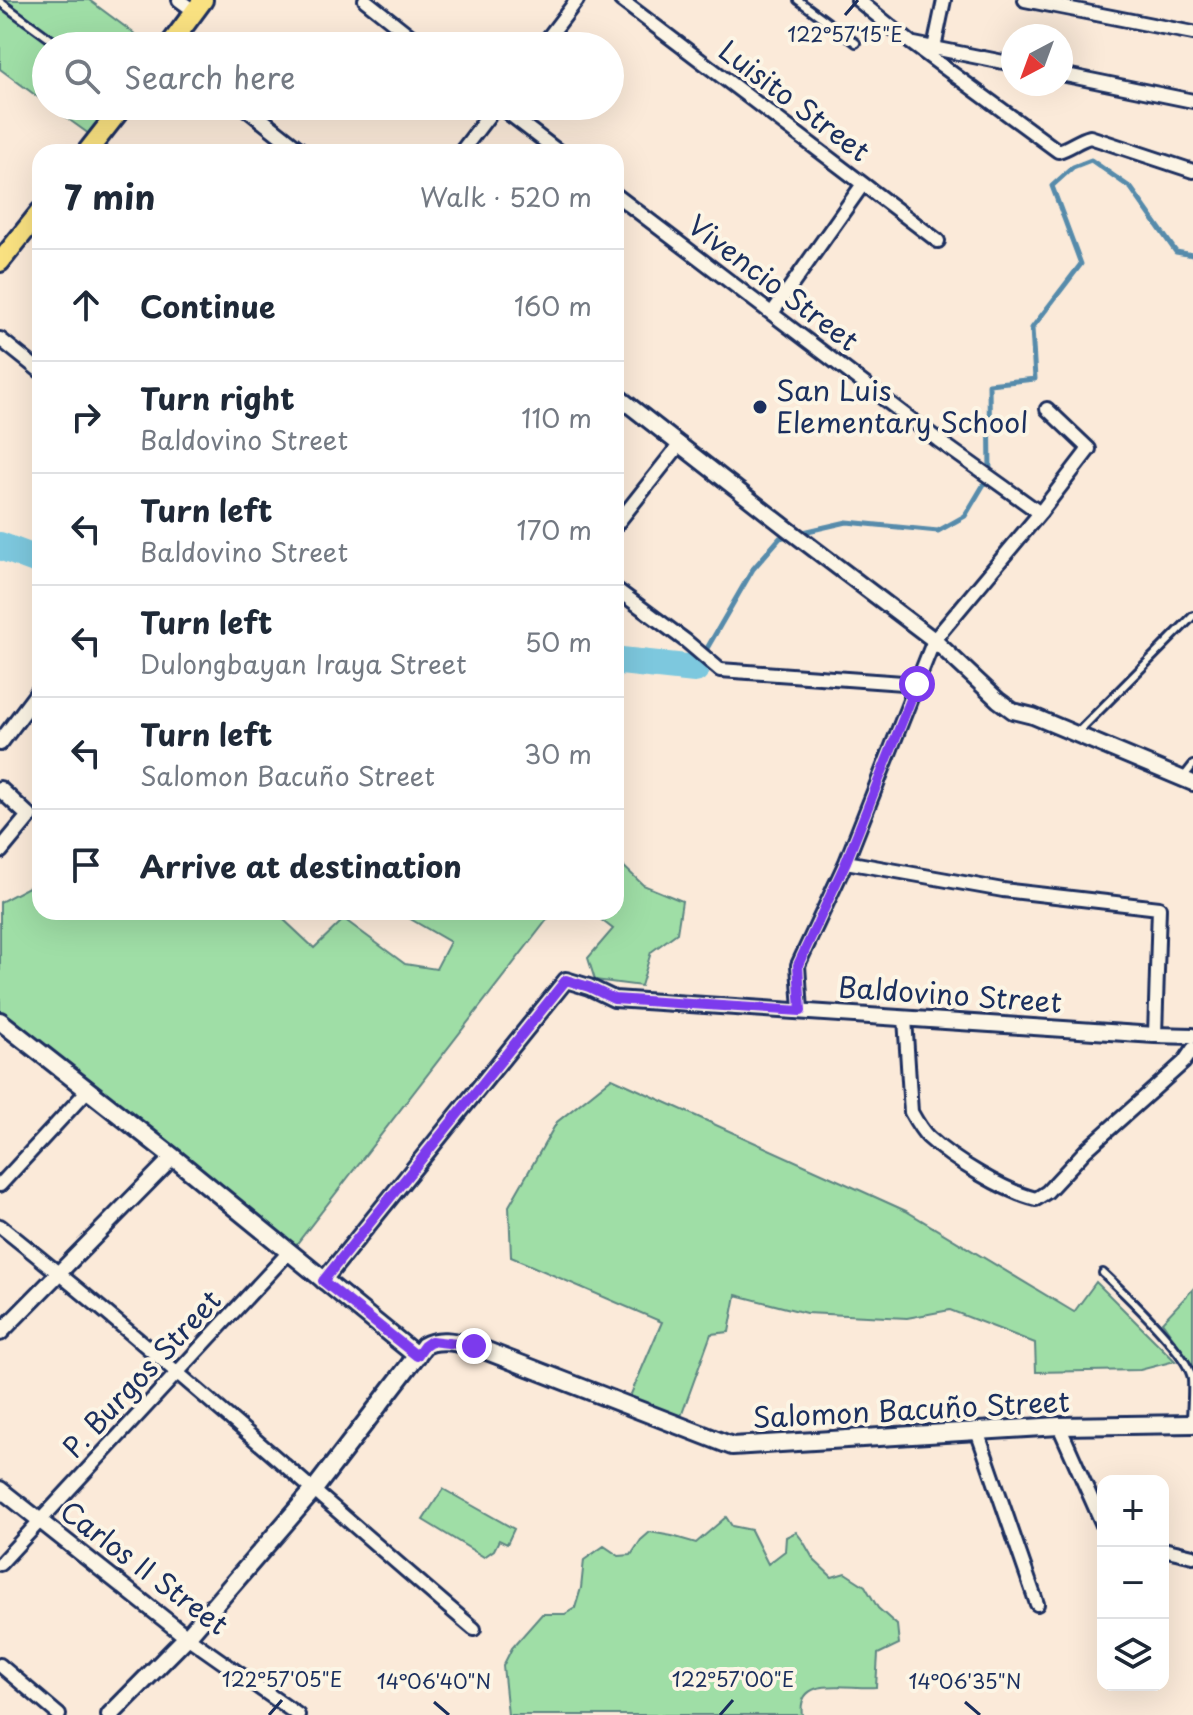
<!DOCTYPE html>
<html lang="en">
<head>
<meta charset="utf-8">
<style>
  :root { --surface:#fff; --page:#f2f2f3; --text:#1f2937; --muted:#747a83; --line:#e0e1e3 }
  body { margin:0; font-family:"Playpen Sans",sans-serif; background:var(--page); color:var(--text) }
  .controls { position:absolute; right:24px; bottom:24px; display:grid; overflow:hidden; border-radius:16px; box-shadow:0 8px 32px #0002 }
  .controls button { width:72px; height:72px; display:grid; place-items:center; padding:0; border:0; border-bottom:2px solid var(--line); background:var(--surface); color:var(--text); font:40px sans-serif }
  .compass { position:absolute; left:1001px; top:24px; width:72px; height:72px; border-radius:50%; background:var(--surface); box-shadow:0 8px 32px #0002; rotate:221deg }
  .stop { position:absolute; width:24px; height:24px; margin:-18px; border:6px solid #7c3aed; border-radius:50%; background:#fff }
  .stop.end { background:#7c3aed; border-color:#fff; box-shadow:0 2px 8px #0008 }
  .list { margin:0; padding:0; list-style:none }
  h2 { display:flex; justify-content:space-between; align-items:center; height:104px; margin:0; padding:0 32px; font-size:34px }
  h2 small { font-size:26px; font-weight:400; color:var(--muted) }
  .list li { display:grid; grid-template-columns:52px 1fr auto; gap:24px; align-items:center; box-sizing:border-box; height:112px; padding:0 32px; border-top:2px solid var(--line) }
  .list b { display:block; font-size:30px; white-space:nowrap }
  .list p { margin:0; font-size:26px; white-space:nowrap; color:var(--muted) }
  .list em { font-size:26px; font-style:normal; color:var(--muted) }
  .icon { flex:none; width:44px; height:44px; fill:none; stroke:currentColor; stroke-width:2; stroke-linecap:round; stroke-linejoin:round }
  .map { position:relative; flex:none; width:1193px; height:1715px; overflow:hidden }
  .search { position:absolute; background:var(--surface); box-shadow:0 8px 32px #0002; left:32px; top:32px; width:592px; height:88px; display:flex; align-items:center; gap:20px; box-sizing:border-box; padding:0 28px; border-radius:44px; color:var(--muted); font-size:30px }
  .panel { position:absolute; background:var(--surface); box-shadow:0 8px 32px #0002; left:32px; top:144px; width:592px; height:776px; border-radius:24px }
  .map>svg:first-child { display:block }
  .green { fill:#9fdea6; stroke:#5d8682; stroke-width:2 }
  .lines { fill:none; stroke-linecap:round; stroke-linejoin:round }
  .stream { stroke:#568bab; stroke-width:5 }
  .river { stroke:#7dc8de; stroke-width:28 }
  .service-casing { stroke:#1b2f5e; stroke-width:12 }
  .minor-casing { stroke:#1b2f5e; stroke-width:18 }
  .tertiary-casing { stroke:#1b2f5e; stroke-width:20 }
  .secondary-casing { stroke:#1b2f5e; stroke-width:22 }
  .primary-casing { stroke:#1b2f5e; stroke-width:24 }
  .service { stroke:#fcf5e5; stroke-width:6 }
  .minor { stroke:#fcf5e5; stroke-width:12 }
  .tertiary { stroke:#fcf5e5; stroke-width:14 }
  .secondary { stroke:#fcf5e5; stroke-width:16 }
  .primary { stroke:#f9e181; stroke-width:18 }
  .route { stroke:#7c3aed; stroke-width:10 }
  .ticks { fill:none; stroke:#1b2f5e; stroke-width:3 }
  .poi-dot { fill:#1b2f5e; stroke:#fcf5e5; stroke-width:3 }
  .labels { text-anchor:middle; stroke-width:8; stroke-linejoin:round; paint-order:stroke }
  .street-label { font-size:28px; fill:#1b2f5e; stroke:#fcf5e5 }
  .poi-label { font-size:28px; fill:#1b2f5e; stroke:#fcf5e5; text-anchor:start }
  .ticks-label { font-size:20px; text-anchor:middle; fill:#1b2f5e; stroke:#fcf5e5; stroke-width:8; stroke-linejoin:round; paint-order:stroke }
</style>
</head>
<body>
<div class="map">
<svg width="1193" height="1715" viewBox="0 0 1193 1715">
  <rect width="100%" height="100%" fill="#fbead9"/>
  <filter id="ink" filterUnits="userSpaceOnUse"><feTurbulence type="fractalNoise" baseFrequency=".0125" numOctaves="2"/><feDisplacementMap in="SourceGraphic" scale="16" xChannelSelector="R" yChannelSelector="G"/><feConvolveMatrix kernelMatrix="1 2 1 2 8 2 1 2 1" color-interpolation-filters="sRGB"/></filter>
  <g filter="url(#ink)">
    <path class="green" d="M0 0H89L151 46H46V103L0 69Z
      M50 106H111L89 134Z
      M616 859 643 885 682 901 677 933 651 952 641 986 595 980 588 958 613 929 591 912H616Z
      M40 881V912H286L282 918 314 948 344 919 405 964 436 969 450 942 407 917 402 912H553L295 1246 0 1010V902Z
      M612 1078 906 1211 1074 1312 1096 1282 1175 1361 1140 1370 1036 1372 1035 1343 950 1310 907 1318 806 1313 736 1295 729 1332 711 1334 679 1422 628 1401 662 1322 511 1257 509 1206 557 1122Z
      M1193 1289V1366L1162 1322Z
      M443 1489 514 1529 507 1544 499 1540 494 1550 484 1557 423 1520Z
      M726 1517 732 1526 751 1530 768 1564 785 1551 786 1537 796 1532 803 1541 814 1560 832 1577 845 1573 865 1586 878 1608 897 1625 899 1644 878 1654 876 1687C850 1690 796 1673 802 1715H508L503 1666 512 1648 542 1614H565L575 1608 581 1588 584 1560 604 1546 619 1556 631 1555 641 1540 650 1532 672 1536 696 1543Z"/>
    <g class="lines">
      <path class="stream" d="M799 533 847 522 938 531 965 516 990 474 989 384 1035 379 1032 328 1081 264 1052 186 1073 167 1091 160 1131 188 1176 252 1193 255
        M695 669 753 569 780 538 790 535"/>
      <path class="river" d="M0 546 40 561
        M616 663 621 661 695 669"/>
      <defs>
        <path id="service" d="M798 0 856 43
          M0 2 60 46
          M1077 733 1193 616
          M1182 779 1193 765
          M1103 1273C1123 1292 1189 1354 1192 1379 1193 1393 1191 1409 1191 1424"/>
        <path id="minor" d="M179 0 194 11
          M365 0 423 46
          M621 0 938 241
          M858 0 911 43 1058 151C1070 148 1078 140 1090 137L1193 171
          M1025 0 1193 33
          M914 44 1013 64
          M542 46 577 0
          M934 48 944 0
          M1061 74 1193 101
          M499 106 559 152
          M461 152 496 106
          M616 195 938 440 1040 513
          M772 313 863 184
          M0 339 40 371
          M616 525 680 444
          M616 589 686 641 720 670 917 684
          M846 862 1003 890 1159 908 1155 1035
          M801 1011 798 965 846 862 934 640 1040 513 1089 449 1047 409
          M905 1018 911 1112C916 1121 921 1130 928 1137 953 1160 1004 1191 1036 1199L1047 1192 1086 1150 1184 1062 1193 1049
          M0 1185 87 1091
          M0 1226C162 1355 316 1494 474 1629
          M1059 1426 1103 1525
          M977 1431 1037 1604
          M1163 1549 1193 1556
          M0 1564 288 1253
          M187 1637 298 1715
          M0 1665 59 1715"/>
        <path id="tertiary" d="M244 106 302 152
          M616 395 789 530 934 640 998 700 1013 711 1033 716 1193 783
          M0 743 40 690
          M0 789 29 816 0 851
          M323 1281 566 980 589 987 614 999 1155 1035 1193 1036
          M0 1333 173 1157
          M0 1489 187 1637"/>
        <path id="secondary" d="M0 1021 173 1157 417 1356
          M110 1715 187 1637 313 1491 424 1346C438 1337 459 1343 474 1346L732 1446 1059 1426 1193 1424"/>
        <path id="primary" d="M169 46 203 0
          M87 152 123 106
          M0 262 40 212"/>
      </defs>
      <use href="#service" class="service-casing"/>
      <use href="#minor" class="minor-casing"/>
      <use href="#tertiary" class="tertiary-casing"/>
      <use href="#secondary" class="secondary-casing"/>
      <use href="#primary" class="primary-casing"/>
      <use href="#service" class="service"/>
      <use href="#minor" class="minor"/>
      <use href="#tertiary" class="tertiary"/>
      <use href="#secondary" class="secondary"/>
      <use href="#primary" class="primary"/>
    </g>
  </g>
  <g class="lines" filter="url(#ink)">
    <path class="route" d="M474 1346 431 1341 424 1346 417 1356 323 1281 566 980 589 987 614 999 801 1011 798 965 846 862 917 684"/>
  </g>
  <path class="ticks" d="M845 15 858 0M434 1702 449 1715M965 1702 980 1715M269 1715 282 1700M720 1715 733 1700"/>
  <circle class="poi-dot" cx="760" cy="407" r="8"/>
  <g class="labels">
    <g class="street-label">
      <text transform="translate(794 101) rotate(37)" y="10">Luisito Street</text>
      <text transform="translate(773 283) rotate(37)" y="10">Vivencio Street</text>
      <text transform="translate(950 995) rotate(4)" y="10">Baldovino Street</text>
      <text transform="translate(142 1374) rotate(-47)" y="10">P. Burgos Street</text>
      <text transform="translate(911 1410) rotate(-3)" y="10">Salomon Bacuño Street</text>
      <text transform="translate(144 1568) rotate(37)" y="10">Carlos II Street</text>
    </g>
    <g class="poi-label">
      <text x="776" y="401">San Luis<tspan x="776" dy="32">Elementary School</tspan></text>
    </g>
  </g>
  <g class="ticks-label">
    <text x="845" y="42">122°57'15"E</text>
    <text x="282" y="1687">122°57'05"E</text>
    <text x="733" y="1687">122°57'00"E</text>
    <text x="434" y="1689">14°06'40"N</text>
    <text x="965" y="1689">14°06'35"N</text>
  </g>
</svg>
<div class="controls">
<button>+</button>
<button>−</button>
<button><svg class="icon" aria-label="layers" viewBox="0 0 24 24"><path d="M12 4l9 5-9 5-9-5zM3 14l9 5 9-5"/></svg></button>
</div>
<svg class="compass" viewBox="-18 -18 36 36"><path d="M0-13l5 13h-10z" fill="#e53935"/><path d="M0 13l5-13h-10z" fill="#747a83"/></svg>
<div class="stop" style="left:917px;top:684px"></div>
<div class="stop end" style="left:474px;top:1346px"></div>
<div class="search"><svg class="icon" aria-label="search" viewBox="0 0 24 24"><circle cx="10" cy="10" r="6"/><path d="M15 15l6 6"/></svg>Search here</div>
<section class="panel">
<h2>7 min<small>Walk · 520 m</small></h2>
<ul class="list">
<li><svg class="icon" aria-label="ahead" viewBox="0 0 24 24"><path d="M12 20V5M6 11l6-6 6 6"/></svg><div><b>Continue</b></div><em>160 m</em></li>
<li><svg class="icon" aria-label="right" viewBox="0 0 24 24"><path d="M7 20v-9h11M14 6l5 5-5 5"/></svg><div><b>Turn right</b><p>Baldovino Street</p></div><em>110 m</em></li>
<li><svg class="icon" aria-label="left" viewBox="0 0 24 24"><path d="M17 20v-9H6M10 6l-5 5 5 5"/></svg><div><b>Turn left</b><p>Baldovino Street</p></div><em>170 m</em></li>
<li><svg class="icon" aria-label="left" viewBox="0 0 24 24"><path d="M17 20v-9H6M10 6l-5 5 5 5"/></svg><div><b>Turn left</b><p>Dulongbayan Iraya Street</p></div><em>50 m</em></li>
<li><svg class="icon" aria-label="left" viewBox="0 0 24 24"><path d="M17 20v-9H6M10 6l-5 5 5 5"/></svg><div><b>Turn left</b><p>Salomon Bacuño Street</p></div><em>30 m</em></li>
<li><svg class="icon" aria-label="arrive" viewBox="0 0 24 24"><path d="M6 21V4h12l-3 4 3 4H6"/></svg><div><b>Arrive at destination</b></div></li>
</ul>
</section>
</div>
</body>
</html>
